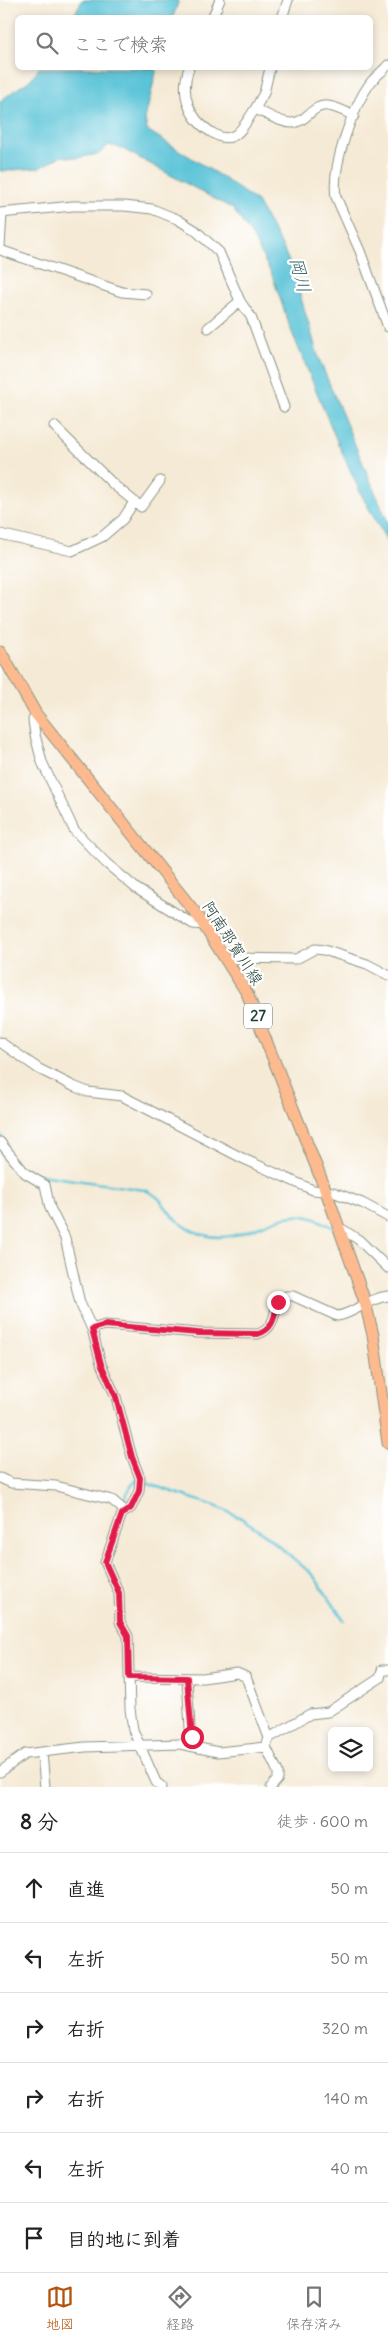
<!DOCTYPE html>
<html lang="ja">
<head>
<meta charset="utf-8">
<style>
  :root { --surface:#fff; --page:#f2f2f2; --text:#222; --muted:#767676; --line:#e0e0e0; --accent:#b45309 }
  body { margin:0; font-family:Delius,"Klee One",sans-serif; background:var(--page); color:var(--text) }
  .controls { position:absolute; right:15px; bottom:15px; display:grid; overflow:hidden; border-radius:8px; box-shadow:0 2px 8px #0003 }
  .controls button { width:45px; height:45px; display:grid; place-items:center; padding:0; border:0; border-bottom:1px solid var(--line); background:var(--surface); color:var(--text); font:25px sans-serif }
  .stop { position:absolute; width:15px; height:15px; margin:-11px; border:4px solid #e11d48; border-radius:50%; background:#fff }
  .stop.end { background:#e11d48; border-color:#fff; box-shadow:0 1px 5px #0008 }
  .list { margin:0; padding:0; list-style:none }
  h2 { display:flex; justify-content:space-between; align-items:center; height:65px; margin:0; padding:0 20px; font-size:21px }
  h2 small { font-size:16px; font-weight:400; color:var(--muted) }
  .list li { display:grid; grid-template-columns:32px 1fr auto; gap:15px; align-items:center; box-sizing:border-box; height:70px; padding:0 20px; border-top:1px solid var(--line) }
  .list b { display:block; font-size:19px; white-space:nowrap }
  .list em { font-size:16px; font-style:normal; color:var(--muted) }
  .icon { flex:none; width:28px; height:28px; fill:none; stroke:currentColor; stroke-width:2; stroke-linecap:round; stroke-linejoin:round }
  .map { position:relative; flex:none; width:388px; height:1787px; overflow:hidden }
  .search { position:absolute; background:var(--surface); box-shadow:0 2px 8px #0003; left:15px; right:15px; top:15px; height:55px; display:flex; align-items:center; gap:12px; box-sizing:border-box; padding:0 18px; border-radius:8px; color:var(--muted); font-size:19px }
  .sheet { height:485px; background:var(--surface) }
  nav { display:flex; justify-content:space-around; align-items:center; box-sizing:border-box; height:70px; border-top:1px solid var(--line); background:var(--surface); font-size:14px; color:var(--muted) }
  nav a { display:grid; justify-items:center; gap:2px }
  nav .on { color:var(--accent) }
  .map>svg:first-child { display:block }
  .water { fill:#5bc4d8; stroke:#3d8086 }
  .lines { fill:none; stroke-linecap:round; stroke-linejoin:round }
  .stream { stroke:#5bc4d8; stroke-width:2.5 }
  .minor-casing { stroke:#8a9484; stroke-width:11 }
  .major-casing { stroke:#8a9484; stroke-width:13 }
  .minor { stroke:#fff; stroke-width:9 }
  .major { stroke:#fcba8e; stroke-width:11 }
  .route { stroke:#e11d48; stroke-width:6 }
  .labels { text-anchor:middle; stroke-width:4.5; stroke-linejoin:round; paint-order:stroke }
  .shield { fill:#fff; stroke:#627771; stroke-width:1 }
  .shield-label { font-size:15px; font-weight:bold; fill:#1f3d34 }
  .street-label { font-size:16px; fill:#1f3d34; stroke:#fff }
  .water-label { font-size:18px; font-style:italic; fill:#316665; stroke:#fff }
</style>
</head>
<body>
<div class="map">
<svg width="388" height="1787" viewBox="0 0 388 1787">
  <rect width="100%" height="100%" fill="#fff"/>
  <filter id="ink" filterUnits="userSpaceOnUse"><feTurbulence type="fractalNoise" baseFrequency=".02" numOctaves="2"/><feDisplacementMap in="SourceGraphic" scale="10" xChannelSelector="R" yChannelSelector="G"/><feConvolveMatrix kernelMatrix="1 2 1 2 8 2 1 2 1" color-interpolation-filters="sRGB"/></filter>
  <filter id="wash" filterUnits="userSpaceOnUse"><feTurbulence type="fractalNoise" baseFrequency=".0096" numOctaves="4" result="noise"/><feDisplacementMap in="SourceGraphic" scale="20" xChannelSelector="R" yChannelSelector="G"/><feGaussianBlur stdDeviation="1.12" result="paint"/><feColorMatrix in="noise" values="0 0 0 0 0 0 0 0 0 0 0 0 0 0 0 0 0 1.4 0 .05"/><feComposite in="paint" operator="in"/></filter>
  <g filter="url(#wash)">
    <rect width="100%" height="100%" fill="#f5ead5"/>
    <path class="water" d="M82 0H179L173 17H73Z
      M39 68H157L145 119 147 130 225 179 257 202 283 248 293 271 319 359 388 523V543L362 496 339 446 291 330 272 275 252 236 233 209 121 148 109 145 99 154 76 158 61 156 39 168 0 171V101L30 80Z"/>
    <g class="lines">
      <path class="stream" d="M0 1135 7 1144
        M25 1168 33 1173 47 1176 145 1190C163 1197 163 1207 175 1218 181 1225 193 1231 201 1234 244 1248 272 1208 309 1217 317 1219 327 1224 334 1228
        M123 1501 131 1486 137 1480 218 1507 241 1518 262 1532 313 1575 344 1620"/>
    </g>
  </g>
  <g filter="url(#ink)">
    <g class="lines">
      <defs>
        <path id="minor" d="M212 18 220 0
          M282 18 288 0
          M388 65C383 71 376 76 371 82 353 106 331 167 336 197L360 251 388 327
          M189 68C180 93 188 118 211 132 217 136 226 140 233 136 242 132 249 117 255 109 265 113 280 123 291 123 307 123 311 104 328 106 337 107 346 112 354 116
          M255 109 264 93 270 68
          M0 213 73 206H124L152 209 177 219 195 230 219 252 240 301 251 317 284 407
          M0 247 2 213
          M0 250 122 292 146 294
          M208 328 240 301
          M54 426 114 485 141 507 160 481
          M0 534 72 551 102 537 123 519 134 502
          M36 714 33 720 35 735 42 762 74 830 106 863 137 889 193 924 204 925
          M228 960 236 958 296 959 315 949 324 950 367 964 388 975
          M0 1042 39 1069 73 1086 88 1092 122 1096 244 1159 313 1190 333 1192 362 1203 388 1217
          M0 1142 25 1173 45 1185 50 1208 65 1238 80 1303 92 1329 101 1364 116 1397 132 1457 140 1478 139 1491 131 1508 122 1514 105 1562 119 1593 120 1622 128 1636 130 1709 133 1730 156 1782 162 1787
          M339 1227 359 1240 388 1268
          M92 1329 105 1325 198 1333 258 1334C285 1325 266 1293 293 1296L337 1316C352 1315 368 1298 388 1296
          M0 1478 11 1483 56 1486 112 1500 125 1511
          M129 1677 203 1678 237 1673 246 1677 269 1738 266 1747 278 1772V1779L271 1787
          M187 1678 191 1745
          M269 1738 310 1714 328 1712 380 1678 382 1670H388
          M42 1753 45 1787
          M0 1772 25 1754 85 1747 180 1744 218 1752 266 1747"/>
        <path id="major" d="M0 651 36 714 198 916 247 993 326 1191 365 1302 373 1335 388 1443"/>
      </defs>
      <use href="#minor" class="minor-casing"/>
      <use href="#major" class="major-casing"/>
      <use href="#minor" class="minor"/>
      <use href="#major" class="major"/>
    </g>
  </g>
  <g class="lines" filter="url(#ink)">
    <path class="route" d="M192 1737 187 1678 129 1677 128 1636 120 1622 119 1593 105 1562 122 1514 131 1508 139 1491 140 1478 132 1457 116 1397 101 1364 92 1329 105 1325 198 1333 258 1334C274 1329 274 1317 278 1302"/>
  </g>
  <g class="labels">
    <rect class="shield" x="244" y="1003.5" width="28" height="25" rx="4"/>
    <g class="shield-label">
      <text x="258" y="1021">27</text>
    </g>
    <g class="street-label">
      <text transform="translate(233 943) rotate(57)" y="6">阿南那賀川線</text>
    </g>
    <g class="water-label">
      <text transform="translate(300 275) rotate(76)" y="6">岡川</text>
    </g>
  </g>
</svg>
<div class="controls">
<button><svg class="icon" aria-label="layers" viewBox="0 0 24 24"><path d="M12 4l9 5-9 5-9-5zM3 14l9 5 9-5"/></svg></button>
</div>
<div class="stop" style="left:192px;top:1737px"></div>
<div class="stop end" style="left:278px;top:1302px"></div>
<div class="search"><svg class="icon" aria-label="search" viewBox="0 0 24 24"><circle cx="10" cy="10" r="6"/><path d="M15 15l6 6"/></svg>ここで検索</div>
</div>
<section class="sheet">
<h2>8 分<small>徒歩 · 600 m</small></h2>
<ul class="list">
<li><svg class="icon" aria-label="ahead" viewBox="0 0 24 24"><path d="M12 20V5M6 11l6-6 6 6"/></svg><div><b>直進</b></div><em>50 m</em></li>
<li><svg class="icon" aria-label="left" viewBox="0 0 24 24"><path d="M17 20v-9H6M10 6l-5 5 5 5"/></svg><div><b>左折</b></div><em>50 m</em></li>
<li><svg class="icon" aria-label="right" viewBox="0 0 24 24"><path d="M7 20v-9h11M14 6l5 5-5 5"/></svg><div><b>右折</b></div><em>320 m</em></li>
<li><svg class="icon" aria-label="right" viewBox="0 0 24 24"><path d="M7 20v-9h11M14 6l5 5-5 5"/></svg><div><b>右折</b></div><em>140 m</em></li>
<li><svg class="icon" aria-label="left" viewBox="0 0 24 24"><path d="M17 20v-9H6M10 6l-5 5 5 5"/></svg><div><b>左折</b></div><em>40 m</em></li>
<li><svg class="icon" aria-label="arrive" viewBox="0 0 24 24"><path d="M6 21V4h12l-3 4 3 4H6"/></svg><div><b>目的地に到着</b></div></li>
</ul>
</section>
<nav>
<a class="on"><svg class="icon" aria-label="map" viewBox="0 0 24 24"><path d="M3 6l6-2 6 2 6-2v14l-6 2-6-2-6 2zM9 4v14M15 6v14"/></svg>地図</a>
<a><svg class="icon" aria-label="directions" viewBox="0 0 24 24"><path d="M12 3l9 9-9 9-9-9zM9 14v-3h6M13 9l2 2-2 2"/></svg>経路</a>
<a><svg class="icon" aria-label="saved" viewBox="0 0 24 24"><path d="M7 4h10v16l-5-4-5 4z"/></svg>保存済み</a>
</nav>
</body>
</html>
